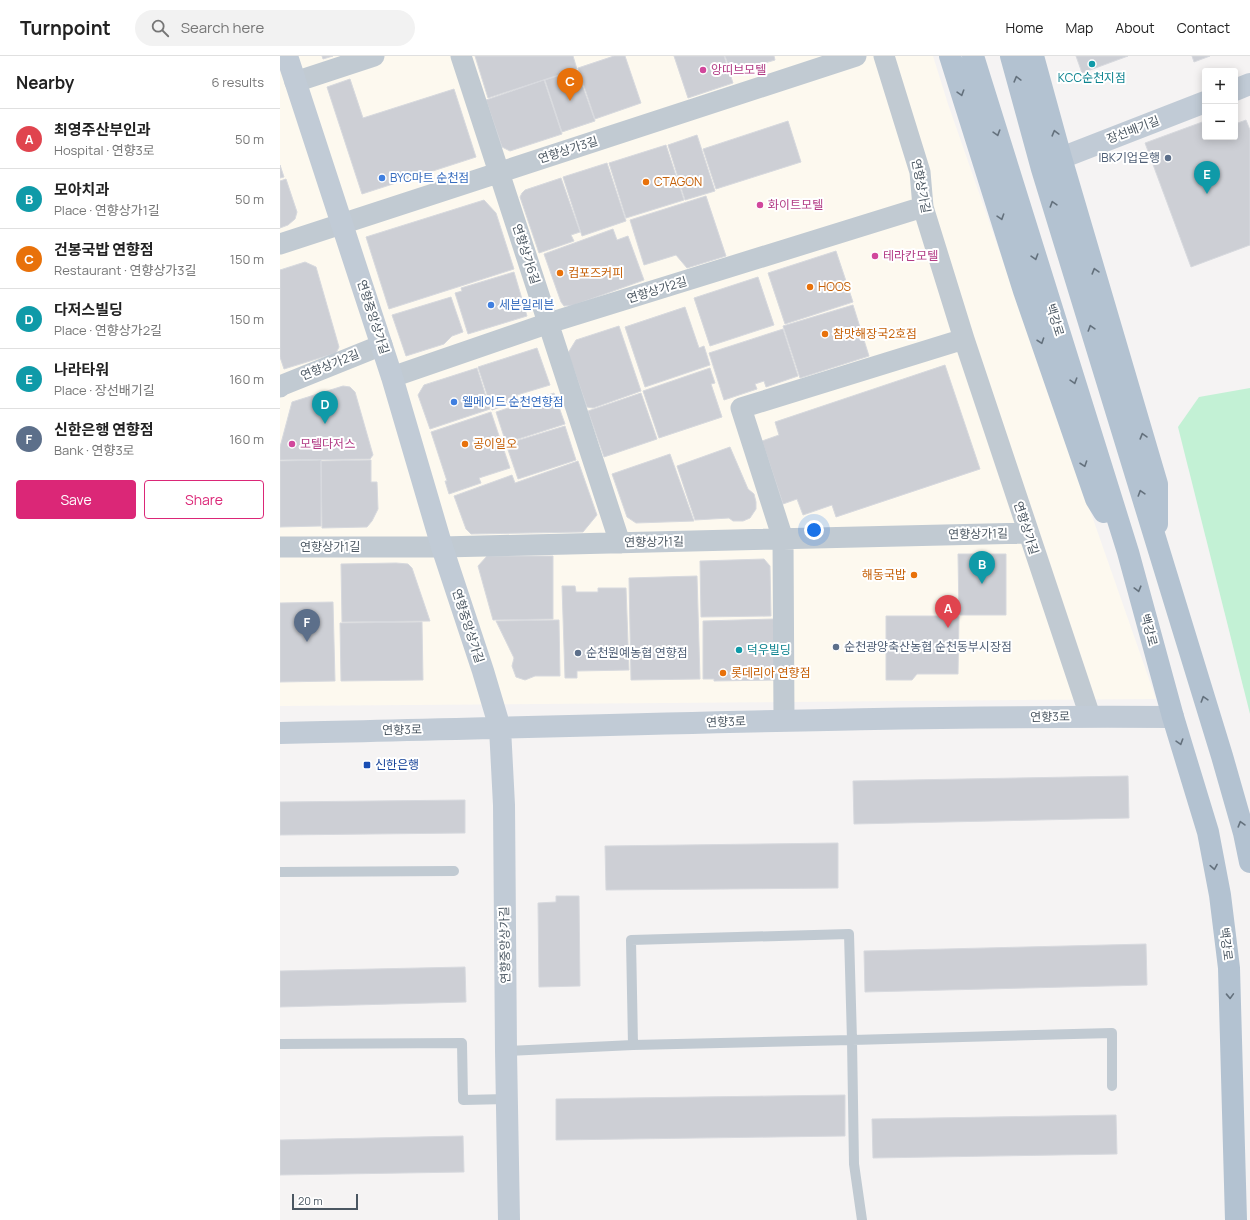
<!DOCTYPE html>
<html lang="en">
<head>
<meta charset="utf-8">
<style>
  :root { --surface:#fff; --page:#f2f2f2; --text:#222; --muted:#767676; --line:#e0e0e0; --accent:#db2777 }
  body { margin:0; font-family:Manrope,"Noto Sans KR",sans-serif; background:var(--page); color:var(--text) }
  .controls { position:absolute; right:12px; top:12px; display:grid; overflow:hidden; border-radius:4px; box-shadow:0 2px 10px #0003 }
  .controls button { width:36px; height:36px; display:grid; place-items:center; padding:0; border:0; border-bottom:1px solid var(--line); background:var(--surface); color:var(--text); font:20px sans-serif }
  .scale { position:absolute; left:12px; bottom:10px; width:66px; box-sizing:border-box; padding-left:4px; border:2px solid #4a5661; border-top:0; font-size:11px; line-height:14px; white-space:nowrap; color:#4a5661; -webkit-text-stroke:3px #fff; paint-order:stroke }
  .you { position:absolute; left:534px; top:474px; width:14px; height:14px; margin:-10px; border:3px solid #fff; border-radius:50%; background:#1a73e8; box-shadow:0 0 0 6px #1a73e833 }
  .badge { display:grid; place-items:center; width:26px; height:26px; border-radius:50%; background:var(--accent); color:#fff; font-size:13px; font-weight:700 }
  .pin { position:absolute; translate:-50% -33px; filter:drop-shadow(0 1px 2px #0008) }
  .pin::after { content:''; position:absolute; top:21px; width:14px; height:12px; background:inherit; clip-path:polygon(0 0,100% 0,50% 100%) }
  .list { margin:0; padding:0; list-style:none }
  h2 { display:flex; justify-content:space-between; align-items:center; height:52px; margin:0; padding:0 16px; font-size:17px }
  h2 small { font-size:13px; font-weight:400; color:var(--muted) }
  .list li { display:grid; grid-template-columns:26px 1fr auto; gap:12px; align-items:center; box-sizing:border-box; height:60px; padding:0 16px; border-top:1px solid var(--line) }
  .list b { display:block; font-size:15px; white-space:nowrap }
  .list p { margin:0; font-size:13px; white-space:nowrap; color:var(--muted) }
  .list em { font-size:13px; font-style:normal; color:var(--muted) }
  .actions { display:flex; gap:8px; padding:12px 16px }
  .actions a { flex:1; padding:9px 0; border:1px solid var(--accent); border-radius:4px; text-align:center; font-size:14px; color:var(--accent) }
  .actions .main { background:var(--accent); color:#fff }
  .icon { flex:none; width:22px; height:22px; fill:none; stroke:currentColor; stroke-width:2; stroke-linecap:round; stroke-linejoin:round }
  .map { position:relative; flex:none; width:970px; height:1164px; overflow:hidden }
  header { display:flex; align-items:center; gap:24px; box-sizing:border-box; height:56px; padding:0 20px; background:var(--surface); border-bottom:1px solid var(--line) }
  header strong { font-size:19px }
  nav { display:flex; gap:22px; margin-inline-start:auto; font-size:14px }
  .search { width:280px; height:36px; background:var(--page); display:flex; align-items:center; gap:10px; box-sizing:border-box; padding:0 14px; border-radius:22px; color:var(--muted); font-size:15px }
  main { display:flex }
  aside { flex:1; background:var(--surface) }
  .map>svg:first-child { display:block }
  .commercial { fill:#fdf9ef }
  .green { fill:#c3f1d5 }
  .building { fill:#cdcfd5; stroke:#d7d9de }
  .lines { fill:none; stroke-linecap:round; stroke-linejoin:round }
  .lane { stroke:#c1cad2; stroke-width:10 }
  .street { stroke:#c1cad2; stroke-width:21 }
  .secondary { stroke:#c1cbd6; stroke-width:22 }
  .primary { stroke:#b3c2d1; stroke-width:22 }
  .oneway { stroke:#64717d }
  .culture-dot { fill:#0f9aa8; stroke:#fff; stroke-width:1.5 }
  .hotel-dot { fill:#d1479c; stroke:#fff; stroke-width:1.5 }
  .service-dot { fill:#5c6f8a; stroke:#fff; stroke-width:1.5 }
  .shop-dot { fill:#3f7fe0; stroke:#fff; stroke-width:1.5 }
  .food-dot { fill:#e8710a; stroke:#fff; stroke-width:1.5 }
  .transit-dot { fill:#1a4fb4; stroke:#fff; stroke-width:1.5 }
  .labels { text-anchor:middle; stroke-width:4; stroke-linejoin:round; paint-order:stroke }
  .hotel-label { font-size:12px; fill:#b23c85; stroke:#fff; text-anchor:start }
  .culture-label { font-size:12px; fill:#0d838f; stroke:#fff }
  .street-label { font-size:12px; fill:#4a5661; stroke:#fff }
  .service-label { font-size:12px; fill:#4e5e75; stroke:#fff; text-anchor:start }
  .shop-label { font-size:12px; fill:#366cbe; stroke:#fff; text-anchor:start }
  .food-label { font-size:12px; fill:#c56008; stroke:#fff; text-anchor:start }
  .transit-label { font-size:12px; fill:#164399; stroke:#fff; text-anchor:start }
</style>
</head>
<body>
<header>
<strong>Turnpoint</strong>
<div class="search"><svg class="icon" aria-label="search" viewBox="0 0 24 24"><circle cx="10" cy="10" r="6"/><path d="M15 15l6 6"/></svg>Search here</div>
<nav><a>Home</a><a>Map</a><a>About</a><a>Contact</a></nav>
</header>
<main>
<aside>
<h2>Nearby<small>6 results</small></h2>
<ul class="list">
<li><span class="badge" style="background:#e0444e">A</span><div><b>최영주산부인과</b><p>Hospital · 연향3로</p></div><em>50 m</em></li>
<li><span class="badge" style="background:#0f9aa8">B</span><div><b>모아치과</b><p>Place · 연향상가1길</p></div><em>50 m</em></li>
<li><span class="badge" style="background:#e8710a">C</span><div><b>건봉국밥 연향점</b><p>Restaurant · 연향상가3길</p></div><em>150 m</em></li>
<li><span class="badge" style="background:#0f9aa8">D</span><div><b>다저스빌딩</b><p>Place · 연향상가2길</p></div><em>150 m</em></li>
<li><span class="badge" style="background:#0f9aa8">E</span><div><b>나라타워</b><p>Place · 장선배기길</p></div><em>160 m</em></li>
<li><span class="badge" style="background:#5c6f8a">F</span><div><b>신한은행 연향점</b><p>Bank · 연향3로</p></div><em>160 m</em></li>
</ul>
<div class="actions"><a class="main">Save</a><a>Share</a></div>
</aside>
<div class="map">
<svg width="970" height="1164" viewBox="0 0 970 1164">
  <rect width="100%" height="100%" fill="#f5f3f3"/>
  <path class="commercial" d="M0 0H653L668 48 876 643 0 650Z"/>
  <path class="green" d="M970 332V658L898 371 919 341Z"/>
  <path class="building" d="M42 0H53L43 3Z
    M195 0H293L297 13 208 42Z
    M334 0H345L361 47 315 63 298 12Z
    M394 0H444L453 27 408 42Z
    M445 0H494L495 4 451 17Z
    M796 0H848L802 17Z
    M912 0H930L914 6Z
    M297 14 315 65 282 76 265 24Z
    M70 23 83 62 174 33 196 101 82 138 47 31Z
    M264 24 282 78 230 95 222 91 206 44Z
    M966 64 970 74V189L911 211 865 87 925 65V81H955V68Z
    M508 65 521 106 436 133 423 93Z
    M417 79 435 135 405 144 388 89Z
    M386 89 404 144 346 162 329 107Z
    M327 107 346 165 302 180 283 121Z
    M0 109 4 121 0 122Z
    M281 122 300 176 291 179 294 185 259 197 240 141 242 137 245 134Z
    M6 123 17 156 15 163 8 169 0 172V125Z
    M426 140 446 200 407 212 396 199 364 209 350 164Z
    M204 144 216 157 234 213 109 253 86 181Z
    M333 173 337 184 348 180 364 224 294 249 284 250 281 246 264 198Z
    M556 195 573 246 505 268 488 217Z
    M25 206 36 211 59 291 56 297 4 313 0 301V214Z
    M234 216 247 260 188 278 175 237 182 235 181 232Z
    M478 221 494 269 430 290 414 242Z
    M171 241 183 276 172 280 164 288 126 300 112 259Z
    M573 249 589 300 520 322 503 270Z
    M405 251 419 292 424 290 430 309 365 331 345 271Z
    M339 270 361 335 313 352 307 351 288 297 296 284Z
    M503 273 518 320 486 331 484 325 475 328 477 333 444 344 429 297Z
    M257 292 270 329 237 339V345L212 354 198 311Z
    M665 309 700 413 556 461 552 449 523 459 517 443 503 448 482 385 499 379 495 366Z
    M197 312 210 353 150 373 138 339 144 329Z
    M430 312 435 327 431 328 442 361 379 382 363 335Z
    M63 330 70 331 75 336 93 399 90 403 0 404V391L12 346Z
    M274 337 285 368 226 387 216 356Z
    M361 337 377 383 324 401 308 355Z
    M211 356 230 412 199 422 201 427 169 438 165 425H167L151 376Z
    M285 370 296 404 238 423 226 388Z
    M450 391 468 433 474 438 476 446V453L470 462 463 465H453L449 462 415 464 397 410Z
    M390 398 414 465 356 467 347 461 332 418Z
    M41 404V470L0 471V405Z
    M91 404V426H97L98 453 92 465 87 471 42 472 41 405Z
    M298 405 317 459 303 476 191 478 186 473 174 440 232 419 235 427Z
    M678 498H726V559H679Z
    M207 500H273V563L213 564 198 510Z
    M484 503 490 510 491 560 421 561 420 505Z
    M116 507 128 508 132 512 150 565 62 566 61 508Z
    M417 520 420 623 351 624 349 522Z
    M282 530H295L296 536H318V532H346L349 614 297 615V622H285Z
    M53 546 55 625 0 626V547Z
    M606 560H679L678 618H637L632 624H606Z
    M494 563 495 624 434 625V623H423V565Z
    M279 564 280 620H255L245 624 236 621 232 610 234 602 216 565Z
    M142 566 143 624 61 625 60 567Z
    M848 720 849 762 574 768 573 725Z
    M185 744V777L0 779V746Z
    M558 787V832L326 834 325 790Z
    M276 840H299L300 930 259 931 258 847 276 846Z
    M866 888 867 929 585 936 584 895Z
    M185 911 186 946 0 951V915Z
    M565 1039V1080L276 1084V1043Z
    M836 1059 837 1098 593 1102 592 1063Z
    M183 1080 184 1116 0 1119V1084Z"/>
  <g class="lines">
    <path class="lane" d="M0 816 174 815
      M0 988 182 987 183 1044 227 1043
      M353 989 351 884 569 878 572 984 832 977V1030
      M226 995 353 989 572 984 574 1108 582 1164"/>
    <path class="street" d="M181 0 340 487
      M604 0 640 116 643 151 684 283 810 660
      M15 26 94 0
      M0 188 576 0
      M112 321 269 267 643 151
      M0 331V330L102 289
      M0 491H162L748 477
      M504 664 503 483 461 352 684 283"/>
    <path class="secondary" d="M7 0 112 321 162 491 203 615 220 672 224 749 226 995 229 1164
      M955 34 970 28
      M781 102 925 46
      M0 677C298 671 595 659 893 661"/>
    <path class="primary" d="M670 0 744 235 816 443 824 456
      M693 0 848 496 893 661 928 776 940 839 949 912 956 1164
      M731 0 762 113 942 700 964 777 970 806
      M753 0 781 102 877 428V468"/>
  </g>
  <defs><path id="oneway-chevron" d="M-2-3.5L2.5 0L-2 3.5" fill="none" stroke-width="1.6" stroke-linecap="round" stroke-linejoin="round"/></defs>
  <g class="oneway">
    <use href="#oneway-chevron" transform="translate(737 23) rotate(-105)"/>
    <use href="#oneway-chevron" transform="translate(681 37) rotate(73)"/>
    <use href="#oneway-chevron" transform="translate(717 77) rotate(73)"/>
    <use href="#oneway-chevron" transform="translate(775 77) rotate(-105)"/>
    <use href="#oneway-chevron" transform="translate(773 148) rotate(-107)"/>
    <use href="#oneway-chevron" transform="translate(721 161) rotate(72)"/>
    <use href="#oneway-chevron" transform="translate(755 201) rotate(73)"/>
    <use href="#oneway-chevron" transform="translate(815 215) rotate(-106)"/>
    <use href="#oneway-chevron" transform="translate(811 272) rotate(-107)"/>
    <use href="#oneway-chevron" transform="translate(761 285) rotate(71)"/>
    <use href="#oneway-chevron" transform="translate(794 325) rotate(73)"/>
    <use href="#oneway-chevron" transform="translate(863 380) rotate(-106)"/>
    <use href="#oneway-chevron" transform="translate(804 408) rotate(71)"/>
    <use href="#oneway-chevron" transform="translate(861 437) rotate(-107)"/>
    <use href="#oneway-chevron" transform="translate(858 533) rotate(75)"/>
    <use href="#oneway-chevron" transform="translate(924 643) rotate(-107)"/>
    <use href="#oneway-chevron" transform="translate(900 686) rotate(73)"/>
    <use href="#oneway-chevron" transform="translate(961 768) rotate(-106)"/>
    <use href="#oneway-chevron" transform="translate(934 811) rotate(80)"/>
    <use href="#oneway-chevron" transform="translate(950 940) rotate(88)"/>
  </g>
  <g class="culture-dot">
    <circle cx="812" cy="8" r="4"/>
    <circle cx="459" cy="594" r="4"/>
  </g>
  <g class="hotel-dot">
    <circle cx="423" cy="14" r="4"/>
    <circle cx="480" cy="149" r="4"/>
    <circle cx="595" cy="200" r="4"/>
    <circle cx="12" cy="388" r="4"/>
  </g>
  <g class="service-dot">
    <circle cx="888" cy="102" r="4"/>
    <circle cx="556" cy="591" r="4"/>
    <circle cx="298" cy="597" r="4"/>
  </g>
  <g class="shop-dot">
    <circle cx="102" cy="122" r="4"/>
    <circle cx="211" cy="249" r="4"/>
    <circle cx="174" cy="346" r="4"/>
  </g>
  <g class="food-dot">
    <circle cx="366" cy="126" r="4"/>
    <circle cx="280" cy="217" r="4"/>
    <circle cx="530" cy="231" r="4"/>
    <circle cx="545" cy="278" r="4"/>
    <circle cx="185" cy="388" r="4"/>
    <circle cx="634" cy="519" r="4"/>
    <circle cx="443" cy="617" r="4"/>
  </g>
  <rect class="transit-dot" x="83" y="705" width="8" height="8" rx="2"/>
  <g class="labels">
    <g class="hotel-label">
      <text x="431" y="18">앙띠브모텔</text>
      <text x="488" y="153">화이트모텔</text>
      <text x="603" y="204">테라칸모텔</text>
      <text x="20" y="392">모텔다저스</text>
    </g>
    <g class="culture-label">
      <text x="812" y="26">KCC순천지점</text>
      <text x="467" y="598" text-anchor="start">덕우빌딩</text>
    </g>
    <g class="street-label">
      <text transform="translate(853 74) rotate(-21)" y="4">장선배기길</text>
      <text transform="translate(288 94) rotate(-18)" y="4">연향상가3길</text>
      <text transform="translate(641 130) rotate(79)" y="4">연향상가길</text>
      <text transform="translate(246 198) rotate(72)" y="4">연향상가6길</text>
      <text transform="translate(377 234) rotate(-17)" y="4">연향상가2길</text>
      <text transform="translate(93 261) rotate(72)" y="4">연향중앙상가길</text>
      <text transform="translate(775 264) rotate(73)" y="4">백강로</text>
      <text transform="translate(50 309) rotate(-22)" y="4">연향상가2길</text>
      <text transform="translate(746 472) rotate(72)" y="4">연향상가길</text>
      <text transform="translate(698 478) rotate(-1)" y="4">연향상가1길</text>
      <text transform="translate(374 486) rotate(-1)" y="4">연향상가1길</text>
      <text x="50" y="495">연향상가1길</text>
      <text transform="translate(188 570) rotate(72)" y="4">연향중앙상가길</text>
      <text transform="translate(869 574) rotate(75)" y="4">백강로</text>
      <text transform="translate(770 661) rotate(-1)" y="4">연향3로</text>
      <text transform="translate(446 666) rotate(-2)" y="4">연향3로</text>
      <text transform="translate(122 674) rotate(-1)" y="4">연향3로</text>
      <text transform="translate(946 888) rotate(83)" y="4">백강로</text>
      <text transform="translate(225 889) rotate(-91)" y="4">연향중앙상가길</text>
    </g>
    <g class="service-label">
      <text x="880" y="106" text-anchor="end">IBK기업은행</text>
      <text x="564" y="595">순천광양축산농협 순천동부시장점</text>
      <text x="306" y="601">순천원예농협 연향점</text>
    </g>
    <g class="shop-label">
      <text x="110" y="126">BYC마트 순천점</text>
      <text x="219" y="253">세븐일레븐</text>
      <text x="182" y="350">웰메이드 순천연향점</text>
    </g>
    <g class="food-label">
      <text x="374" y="130">CTAGON</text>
      <text x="288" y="221">컴포즈커피</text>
      <text x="538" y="235">HOOS</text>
      <text x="553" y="282">참맛해장국2호점</text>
      <text x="193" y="392">공이일오</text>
      <text x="626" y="523" text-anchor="end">해동국밥</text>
      <text x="451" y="621">롯데리아 연향점</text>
    </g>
    <g class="transit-label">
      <text x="95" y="713">신한은행</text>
    </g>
  </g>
</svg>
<div class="controls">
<button>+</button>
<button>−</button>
</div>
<div class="scale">20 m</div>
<div class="you"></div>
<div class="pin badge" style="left:668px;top:572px;background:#e0444e">A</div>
<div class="pin badge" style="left:702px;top:528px;background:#0f9aa8">B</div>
<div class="pin badge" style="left:290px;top:45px;background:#e8710a">C</div>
<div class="pin badge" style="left:45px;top:368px;background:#0f9aa8">D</div>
<div class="pin badge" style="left:927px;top:138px;background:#0f9aa8">E</div>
<div class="pin badge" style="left:27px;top:586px;background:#5c6f8a">F</div>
</div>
</main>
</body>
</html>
